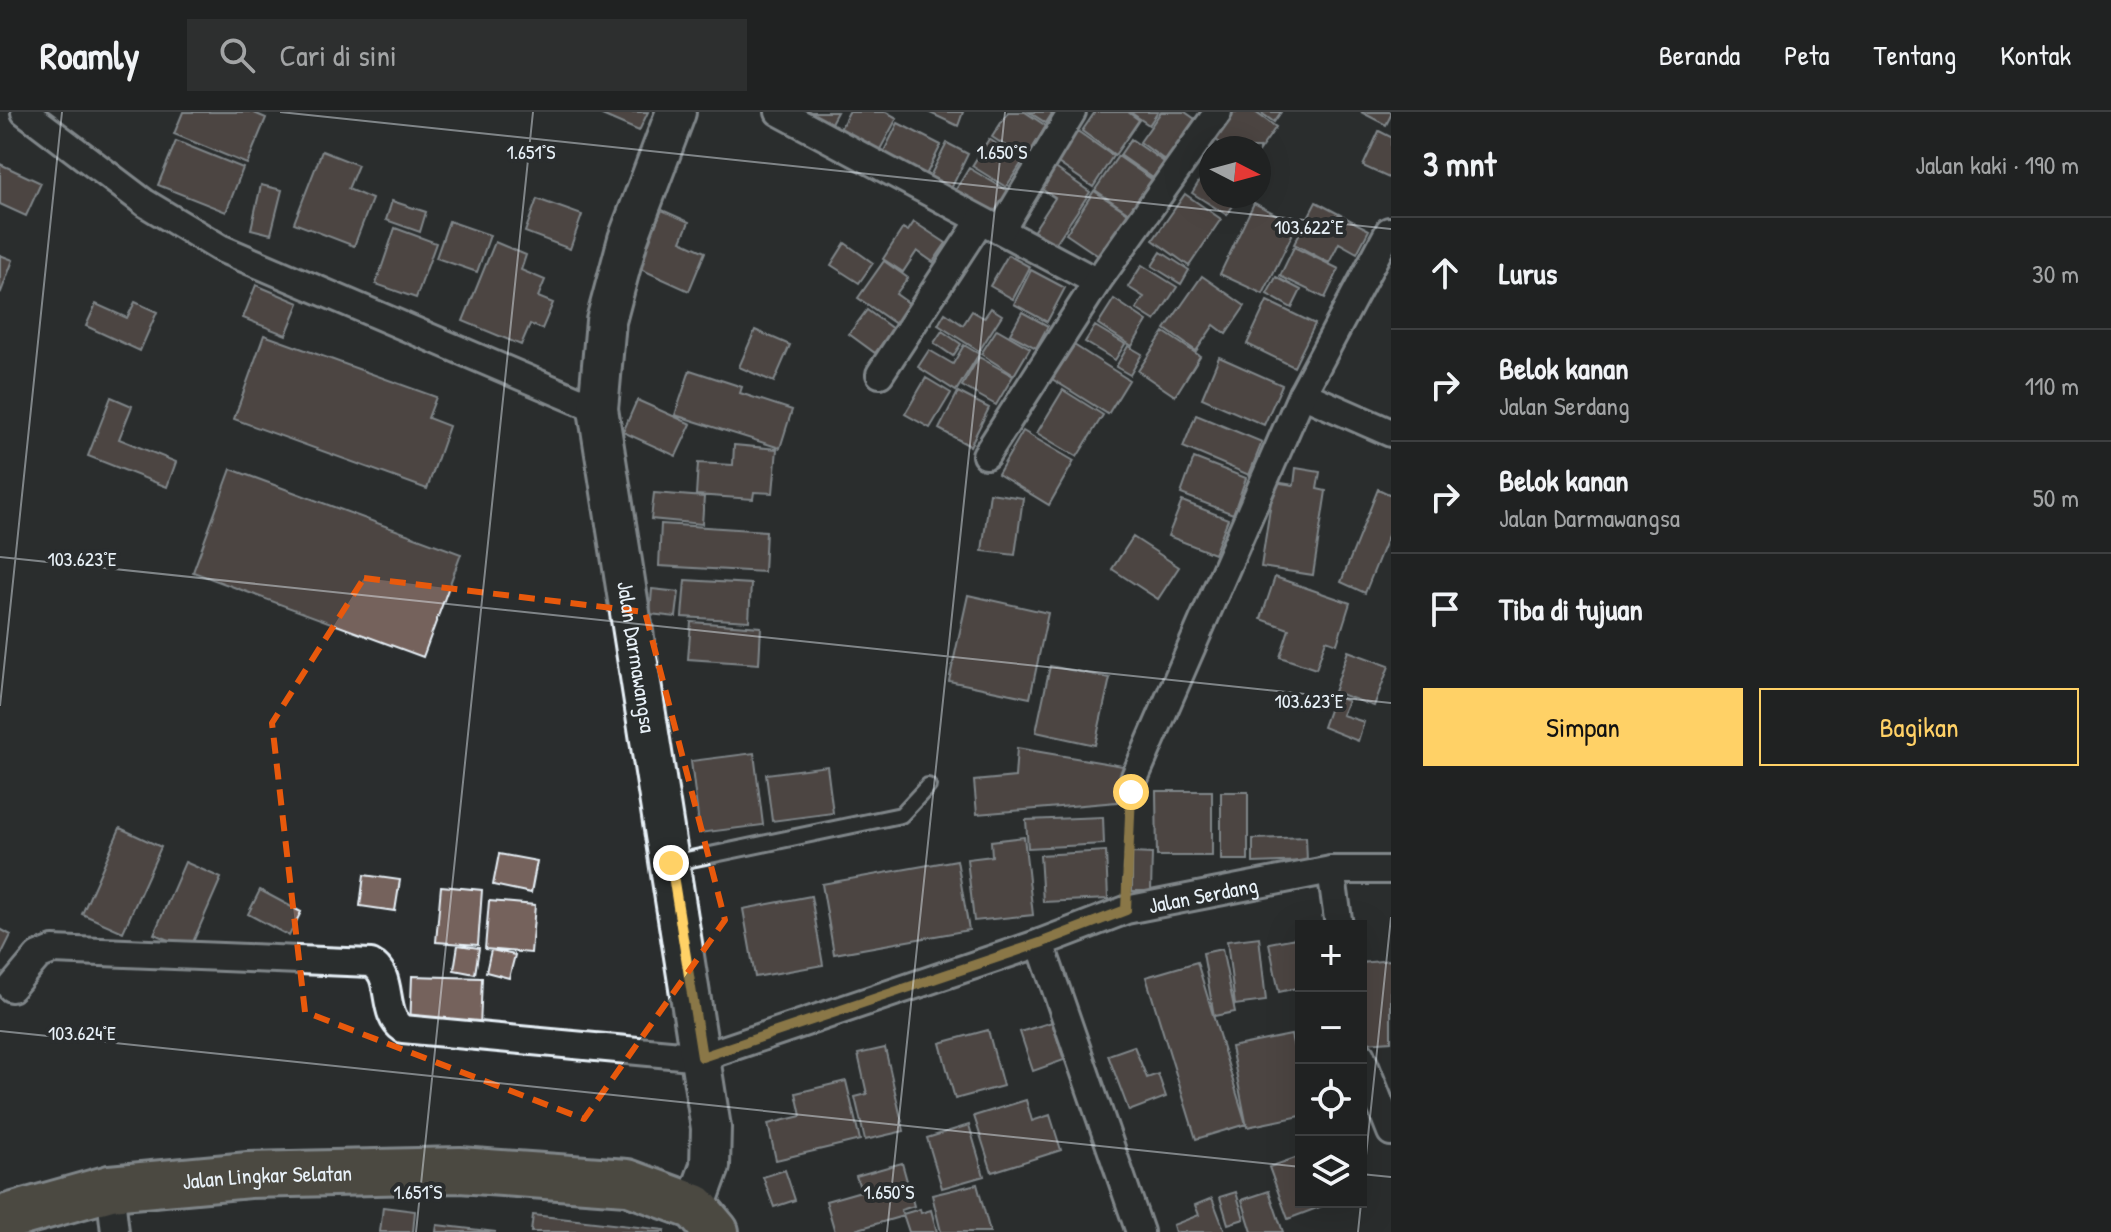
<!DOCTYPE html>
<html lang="id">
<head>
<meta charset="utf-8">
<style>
  :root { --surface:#202222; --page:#2d2f2f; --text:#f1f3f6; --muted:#a2a4a5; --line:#3d3f40; --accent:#ffd166 }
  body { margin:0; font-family:"Patrick Hand",sans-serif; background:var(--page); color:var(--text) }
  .controls { position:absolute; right:24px; bottom:24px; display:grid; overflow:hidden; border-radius:0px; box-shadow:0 8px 32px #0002 }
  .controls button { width:72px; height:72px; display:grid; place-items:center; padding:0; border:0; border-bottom:2px solid var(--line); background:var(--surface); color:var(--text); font:40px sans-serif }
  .compass { position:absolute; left:1199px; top:24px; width:72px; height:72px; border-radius:50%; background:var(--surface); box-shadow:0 8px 32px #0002; rotate:96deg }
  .stop { position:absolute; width:24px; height:24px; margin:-18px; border:6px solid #ffd166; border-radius:50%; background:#fff }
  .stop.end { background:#ffd166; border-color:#fff; box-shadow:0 2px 8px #0008 }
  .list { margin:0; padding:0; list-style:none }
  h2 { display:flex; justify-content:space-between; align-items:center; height:104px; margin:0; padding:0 32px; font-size:34px }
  h2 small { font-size:26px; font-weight:400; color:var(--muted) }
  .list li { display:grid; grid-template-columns:52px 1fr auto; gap:24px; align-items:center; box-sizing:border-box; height:112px; padding:0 32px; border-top:2px solid var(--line) }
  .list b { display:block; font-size:30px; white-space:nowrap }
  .list p { margin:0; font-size:26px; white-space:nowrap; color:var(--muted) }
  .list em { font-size:26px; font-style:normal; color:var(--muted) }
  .actions { display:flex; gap:16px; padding:24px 32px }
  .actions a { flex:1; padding:18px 0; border:2px solid var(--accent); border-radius:0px; text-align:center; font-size:28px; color:var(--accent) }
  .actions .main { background:var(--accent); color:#111 }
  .icon { flex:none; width:44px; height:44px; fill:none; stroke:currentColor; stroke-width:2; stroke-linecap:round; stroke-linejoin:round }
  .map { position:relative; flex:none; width:1391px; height:1120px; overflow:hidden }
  header { display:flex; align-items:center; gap:48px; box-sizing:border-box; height:112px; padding:0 40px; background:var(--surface); border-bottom:2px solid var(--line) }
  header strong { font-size:38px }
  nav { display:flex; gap:44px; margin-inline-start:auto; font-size:28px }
  .search { width:560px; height:72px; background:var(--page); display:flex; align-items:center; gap:20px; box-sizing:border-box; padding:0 28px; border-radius:0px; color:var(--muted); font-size:30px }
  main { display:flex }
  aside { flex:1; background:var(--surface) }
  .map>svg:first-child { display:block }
  .building { fill:#74625c; stroke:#e8f1f8; stroke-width:2 }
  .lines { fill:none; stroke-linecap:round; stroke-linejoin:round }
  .service-casing { stroke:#e8f1f8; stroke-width:20 }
  .minor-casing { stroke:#e8f1f8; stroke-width:32 }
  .secondary-casing { stroke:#e8f1f8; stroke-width:44 }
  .trunk-casing { stroke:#e8f1f8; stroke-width:50 }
  .path { stroke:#e8f1f8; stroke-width:5; stroke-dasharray:8 6; stroke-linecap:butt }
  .service { stroke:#2a2d2e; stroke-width:14 }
  .minor { stroke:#2a2d2e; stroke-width:26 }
  .secondary { stroke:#2a2d2e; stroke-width:38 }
  .trunk { stroke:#736b5a; stroke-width:44 }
  .route { stroke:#ffd166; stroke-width:10 }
  .marked { fill:none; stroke:#e8590c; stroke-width:6; stroke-dasharray:16 10; stroke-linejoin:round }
  .ticks { fill:none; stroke:#e8f1f8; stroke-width:2; stroke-opacity:0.45 }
  .labels { text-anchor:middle; stroke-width:8; stroke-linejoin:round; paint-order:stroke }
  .street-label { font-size:22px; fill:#e8f1f8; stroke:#2a2d2e }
  .ticks-label { font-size:20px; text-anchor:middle; fill:#e8f1f8; stroke:#2a2d2e; stroke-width:8; stroke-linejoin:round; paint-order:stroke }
</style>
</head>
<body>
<header>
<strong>Roamly</strong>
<div class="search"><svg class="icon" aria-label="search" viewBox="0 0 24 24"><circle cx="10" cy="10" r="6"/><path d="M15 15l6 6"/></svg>Cari di sini</div>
<nav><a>Beranda</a><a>Peta</a><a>Tentang</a><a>Kontak</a></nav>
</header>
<main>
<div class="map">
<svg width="1391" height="1120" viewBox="0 0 1391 1120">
  <rect width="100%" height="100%" fill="#2a2d2e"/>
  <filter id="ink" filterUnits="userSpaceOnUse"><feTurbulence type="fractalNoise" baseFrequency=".0125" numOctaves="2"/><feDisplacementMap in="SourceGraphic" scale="16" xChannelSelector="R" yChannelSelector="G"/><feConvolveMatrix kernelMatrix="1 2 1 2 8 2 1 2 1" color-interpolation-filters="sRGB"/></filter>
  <g filter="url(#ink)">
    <path class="building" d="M183 0H252L266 6 247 52 174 22Z
      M604 0H648L639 19 602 3Z
      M785 0H837L825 22Z
      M849 0H886L897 6 877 43 837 23Z
      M928 0H963L958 14Z
      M1008 0H1025L1046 14 1026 47 992 25Z
      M1029 0H1053L1046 11Z
      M1095 0H1128L1139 8 1115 43 1082 19Z
      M1130 0H1158L1149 13Z
      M1161 0H1185L1195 7 1166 49 1140 30Z
      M1231 0H1255L1276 15 1259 39V36H1228L1213 26Z
      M1260 0H1281L1274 10Z
      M1361 0H1391V3L1386 13Z
      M898 11 941 33 924 67 881 45Z
      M1076 18 1113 44 1093 75 1055 49Z
      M1379 19 1391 25V67L1363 54Z
      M989 27 1023 49 1006 75 972 54Z
      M1131 27 1164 50 1153 66 1120 43Z
      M176 29 243 56 226 100 158 73Z
      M947 31 968 42 948 83 926 72Z
      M322 39 358 53 348 77 372 87 354 134 294 111Z
      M1118 44 1154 69 1132 103 1095 78Z
      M1211 50V84H1239L1227 103 1192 81Z
      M0 52 41 71 26 104 0 92Z
      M1054 55 1090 80 1052 137 1031 123 1055 86 1040 76Z
      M969 56 1008 79 991 107 952 84Z
      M261 73 282 78 271 122 251 117Z
      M1094 79 1128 101 1100 145 1066 122Z
      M1185 82 1221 107 1189 154 1153 128Z
      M537 87 582 103 570 137 525 120Z
      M392 89 426 100 420 120 386 108Z
      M1316 90 1369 118 1357 141 1339 131 1329 151 1294 132Z
      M1254 91 1297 113 1263 182 1220 162Z
      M662 98 689 110 681 129 705 140 689 179 636 155Z
      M449 109 490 123 477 160 436 146Z
      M914 110 946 131 933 150 917 139 903 160 883 147 903 116 908 119Z
      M395 116 436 131 416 186 376 172Z
      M495 130 526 143 521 158 545 168 538 185 553 191 542 217 530 212 521 233 463 209Z
      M845 131 873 151 859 171 831 153Z
      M1294 135 1339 157 1325 186 1280 164Z
      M1161 140 1189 158 1181 172 1152 154Z
      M0 143 13 148 1 180 0 179Z
      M1008 143 1030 155 1013 187 990 174Z
      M884 149 908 166 896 182 910 192 896 212 858 186Z
      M1142 153 1177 175 1155 209 1136 197 1144 185 1128 175Z
      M1031 158 1065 176 1047 210 1014 192Z
      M1202 164 1245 194 1226 222 1214 213 1196 239 1165 217Z
      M1276 165 1301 178 1292 196 1267 182Z
      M256 173 299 191 286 223 243 206Z
      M1114 187 1147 209 1132 234 1098 212Z
      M1267 189 1315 212 1294 255 1247 232Z
      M135 190 157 200 140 239 86 214 96 192 127 206Z
      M991 196 1002 203 979 239 938 213 945 201 963 213 972 199 984 206Z
      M867 198 893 217 875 241 849 222Z
      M1022 200 1048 214 1036 236 1010 222Z
      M1095 214 1125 232 1115 248 1085 230Z
      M997 217 1030 236 1014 263 981 242Z
      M755 218 790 233 774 270 739 255Z
      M942 219 961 232 953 244 934 231Z
      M1164 220 1200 244 1175 284 1138 259Z
      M264 223 436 285 428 306 449 314 427 377 234 307Z
      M964 233 979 242 956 279 918 255 929 238 953 252Z
      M1074 233 1129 268 1108 302 1052 267Z
      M1128 234 1142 242 1130 263 1116 255Z
      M979 245 1013 264 996 293 962 274Z
      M1219 245 1282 273 1264 313 1202 286Z
      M690 258 742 275 740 281 792 298 780 336 675 303Z
      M926 266 951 281 930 316 905 302Z
      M1063 278 1103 303 1077 345 1037 321Z
      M958 280 989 296 970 334 939 317Z
      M111 285 132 294 119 327 176 350 167 375 88 344Z
      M637 288 691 312 676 344 623 320Z
      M1196 303 1262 330 1249 363 1183 335Z
      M1023 319 1074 349 1049 393 998 362Z
      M734 333 777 337 773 381 754 380 753 387 696 383 698 351 733 353Z
      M1194 346 1246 366 1233 402 1181 382Z
      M1296 356 1320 360 1317 377 1326 379 1313 463 1261 455 1274 370 1294 373Z
      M231 357 461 442 423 545 193 460Z
      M1378 377 1391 383V416L1365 481 1341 470Z
      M654 381 704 385 702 412 651 407Z
      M990 381 1023 386 1015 443 982 439Z
      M1182 389 1228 407 1214 442 1168 424Z
      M661 412 766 419 764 460 659 454Z
      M1133 425 1179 455 1158 487 1112 457Z
      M1275 465 1350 491 1337 532 1326 528 1316 557 1280 545 1289 517 1261 507Z
      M685 468 751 472 749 509 682 505Z
      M652 477 679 480 676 505 650 502Z
      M968 483 1048 501 1030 586 949 569Z
      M691 510 761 515 759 552 688 547Z
      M1348 539 1389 554 1374 594 1334 580Z
      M1050 554 1110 566 1095 633 1036 620Z
      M1334 584 1348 589 1342 603 1364 610 1358 629 1323 615Z
      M1017 636 1123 654 1117 690 977 702 974 669 1015 665Z
      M754 641 763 713 700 721 691 649Z
      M827 654 833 701 772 709 766 662Z
      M1156 679H1212V744H1157Z
      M1221 680H1248V748H1221Z
      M1103 705 1104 732 1028 736 1026 708Z
      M120 716 161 735 123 820 82 802Z
      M1024 725 1033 803 974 809 967 747 992 744 991 729Z
      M1306 725 1307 749 1253 751V727Z
      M1106 739 1108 787 1043 790 1040 743Z
      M1132 741 1152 742 1151 779H1132Z
      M499 742 537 749 531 781 493 773Z
      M957 748 969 818 834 842 822 772Z
      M185 750 221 766 190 837 154 822Z
      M364 763 400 768 395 799 360 794Z
      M441 774 482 778 478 833 436 830Z
      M260 778 301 800 289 824 248 802Z
      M811 784 823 853 755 865 743 797Z
      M489 789 535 793 531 841 485 837Z
      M0 817 11 823 0 845Z
      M1259 825 1266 889 1235 893 1227 829Z
      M1301 825V875L1279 880 1269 831Z
      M458 833 479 836 475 862 454 858Z
      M1222 837 1235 900 1214 904 1203 841Z
      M491 838 515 843 509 866 486 860Z
      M1391 848V929L1366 931 1361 851Z
      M1197 850 1246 1012 1196 1027 1146 865Z
      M412 864 482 866 480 917 410 915Z
      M1052 910 1064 948 1033 959 1020 920Z
      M988 918 1003 974 955 987 940 931Z
      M1291 923 1295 940 1301 939V1004L1247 1015 1231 935Z
      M1134 934 1147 966 1158 962 1166 985 1129 999 1108 943Z
      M885 936 904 1019 865 1028 855 985 867 982 858 942Z
      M846 969 860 1028 776 1048 768 1012 801 1004 796 981Z
      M1026 988 1032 1009 1050 1003 1061 1038 992 1060 974 1004Z
      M969 1013 984 1064 942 1076 927 1026Z
      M1301 1044V1090H1333L1288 1107 1269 1055Z
      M902 1051 914 1094 901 1098 903 1104 848 1120H835L826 1089 861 1079 856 1064Z
      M785 1058 795 1088 774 1095 763 1065Z
      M977 1072 990 1120H941L932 1083Z
      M1269 1079 1283 1120H1252L1242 1088Z
      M1236 1080 1244 1107 1228 1112 1220 1085Z
      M1212 1086 1225 1120H1175L1173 1113 1199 1103 1195 1093Z
      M383 1095 415 1099 413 1120H380Z
      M920 1097 921 1101 931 1098 937 1120H909L903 1102Z
      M533 1103 665 1118 664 1120H531Z
      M437 1113 496 1120H436Z"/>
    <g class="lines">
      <defs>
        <path id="service" d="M672 751 901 703 928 674"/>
        <g id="minor">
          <path d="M25 0 145 91 220 136 598 297"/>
          <path d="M779 0 1097 170"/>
          <path d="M1001 118 1072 0"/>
          <path d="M880 262 980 109"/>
          <path d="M1302 282 1391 321"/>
          <path d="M986 343 1097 170 1218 0"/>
          <path d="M1134 667 1302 282 1389 119"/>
          <path d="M1331 758 1339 814"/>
          <path d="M1040 831 1140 1120"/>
          <path id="s1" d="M11 876 38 844 53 838 371 851C395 863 380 902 403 917L702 945 1040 831 1126 798 1331 758H1391"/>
          <path d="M1361 944 1391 1020"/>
          <path d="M110 1076 115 1120"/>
        </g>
        <g id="secondary">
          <path id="s2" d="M676 0 628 127 606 209 598 297 711 1016 710 1054 695 1095"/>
        </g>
        <g id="trunk">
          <path id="s3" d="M0 1107 110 1076 249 1063 460 1058 627 1070 695 1095 716 1120"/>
        </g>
      </defs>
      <use href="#service" class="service-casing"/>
      <use href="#minor" class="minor-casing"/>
      <use href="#secondary" class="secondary-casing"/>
      <use href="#trunk" class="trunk-casing"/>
      <path class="path" d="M1125 773 1130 691"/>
      <use href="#service" class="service"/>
      <use href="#minor" class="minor"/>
      <use href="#secondary" class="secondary"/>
      <use href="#trunk" class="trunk"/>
    </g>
  </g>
  <g class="lines" filter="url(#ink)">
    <path class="route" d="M671 751 702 945 1040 831 1126 798 1131 680"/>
  </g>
  <path d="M0 0H1391V1120H0ZM364 466 645 500 725 808 584 1007 305 900 272 611Z" fill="#2a2d2e" fill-opacity=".55" fill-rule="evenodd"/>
  <path class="marked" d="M364 466 645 500 725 808 584 1007 305 900 272 611Z"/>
  <path class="ticks" d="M280 0 1391 117M0 445 1391 591M0 594 62 0M0 919 1301 1055M1361 1062 1391 1065M416 1120 533 0M887 1120 1005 0M1358 1120 1391 805"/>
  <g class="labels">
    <g class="street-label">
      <text dy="8" stroke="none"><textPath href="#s2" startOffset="560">Jalan Darmawangsa</textPath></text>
      <text dy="8" stroke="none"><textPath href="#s1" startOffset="1280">Jalan Serdang</textPath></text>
      <text dy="8" stroke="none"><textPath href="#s3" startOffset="272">Jalan Lingkar Selatan</textPath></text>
    </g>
  </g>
  <g class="ticks-label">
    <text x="531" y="47">1.651°S</text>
    <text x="1002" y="47">1.650°S</text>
    <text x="1309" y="122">103.622°E</text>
    <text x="82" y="454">103.623°E</text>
    <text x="1309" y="596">103.623°E</text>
    <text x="82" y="928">103.624°E</text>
    <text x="418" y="1087">1.651°S</text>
    <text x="889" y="1087">1.650°S</text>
  </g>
</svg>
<div class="controls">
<button>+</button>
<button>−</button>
<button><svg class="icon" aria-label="locate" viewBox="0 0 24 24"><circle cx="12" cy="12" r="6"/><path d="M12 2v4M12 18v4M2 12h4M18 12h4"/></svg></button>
<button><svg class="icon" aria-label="layers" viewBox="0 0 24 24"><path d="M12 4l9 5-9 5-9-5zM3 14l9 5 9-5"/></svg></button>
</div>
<svg class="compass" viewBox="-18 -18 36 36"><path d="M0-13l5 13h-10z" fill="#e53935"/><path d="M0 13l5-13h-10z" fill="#a2a4a5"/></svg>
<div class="stop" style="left:1131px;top:680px"></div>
<div class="stop end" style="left:671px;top:751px"></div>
</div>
<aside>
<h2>3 mnt<small>Jalan kaki · 190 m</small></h2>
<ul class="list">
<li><svg class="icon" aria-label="ahead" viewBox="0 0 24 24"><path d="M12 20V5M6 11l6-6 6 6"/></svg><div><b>Lurus</b></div><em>30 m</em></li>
<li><svg class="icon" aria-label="right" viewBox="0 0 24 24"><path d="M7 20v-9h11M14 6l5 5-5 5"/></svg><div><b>Belok kanan</b><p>Jalan Serdang</p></div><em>110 m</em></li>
<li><svg class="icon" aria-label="right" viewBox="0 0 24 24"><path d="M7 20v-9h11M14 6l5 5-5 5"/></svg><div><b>Belok kanan</b><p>Jalan Darmawangsa</p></div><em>50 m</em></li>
<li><svg class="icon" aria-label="arrive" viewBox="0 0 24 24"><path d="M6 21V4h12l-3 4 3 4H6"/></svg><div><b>Tiba di tujuan</b></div></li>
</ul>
<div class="actions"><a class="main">Simpan</a><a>Bagikan</a></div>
</aside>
</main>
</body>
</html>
